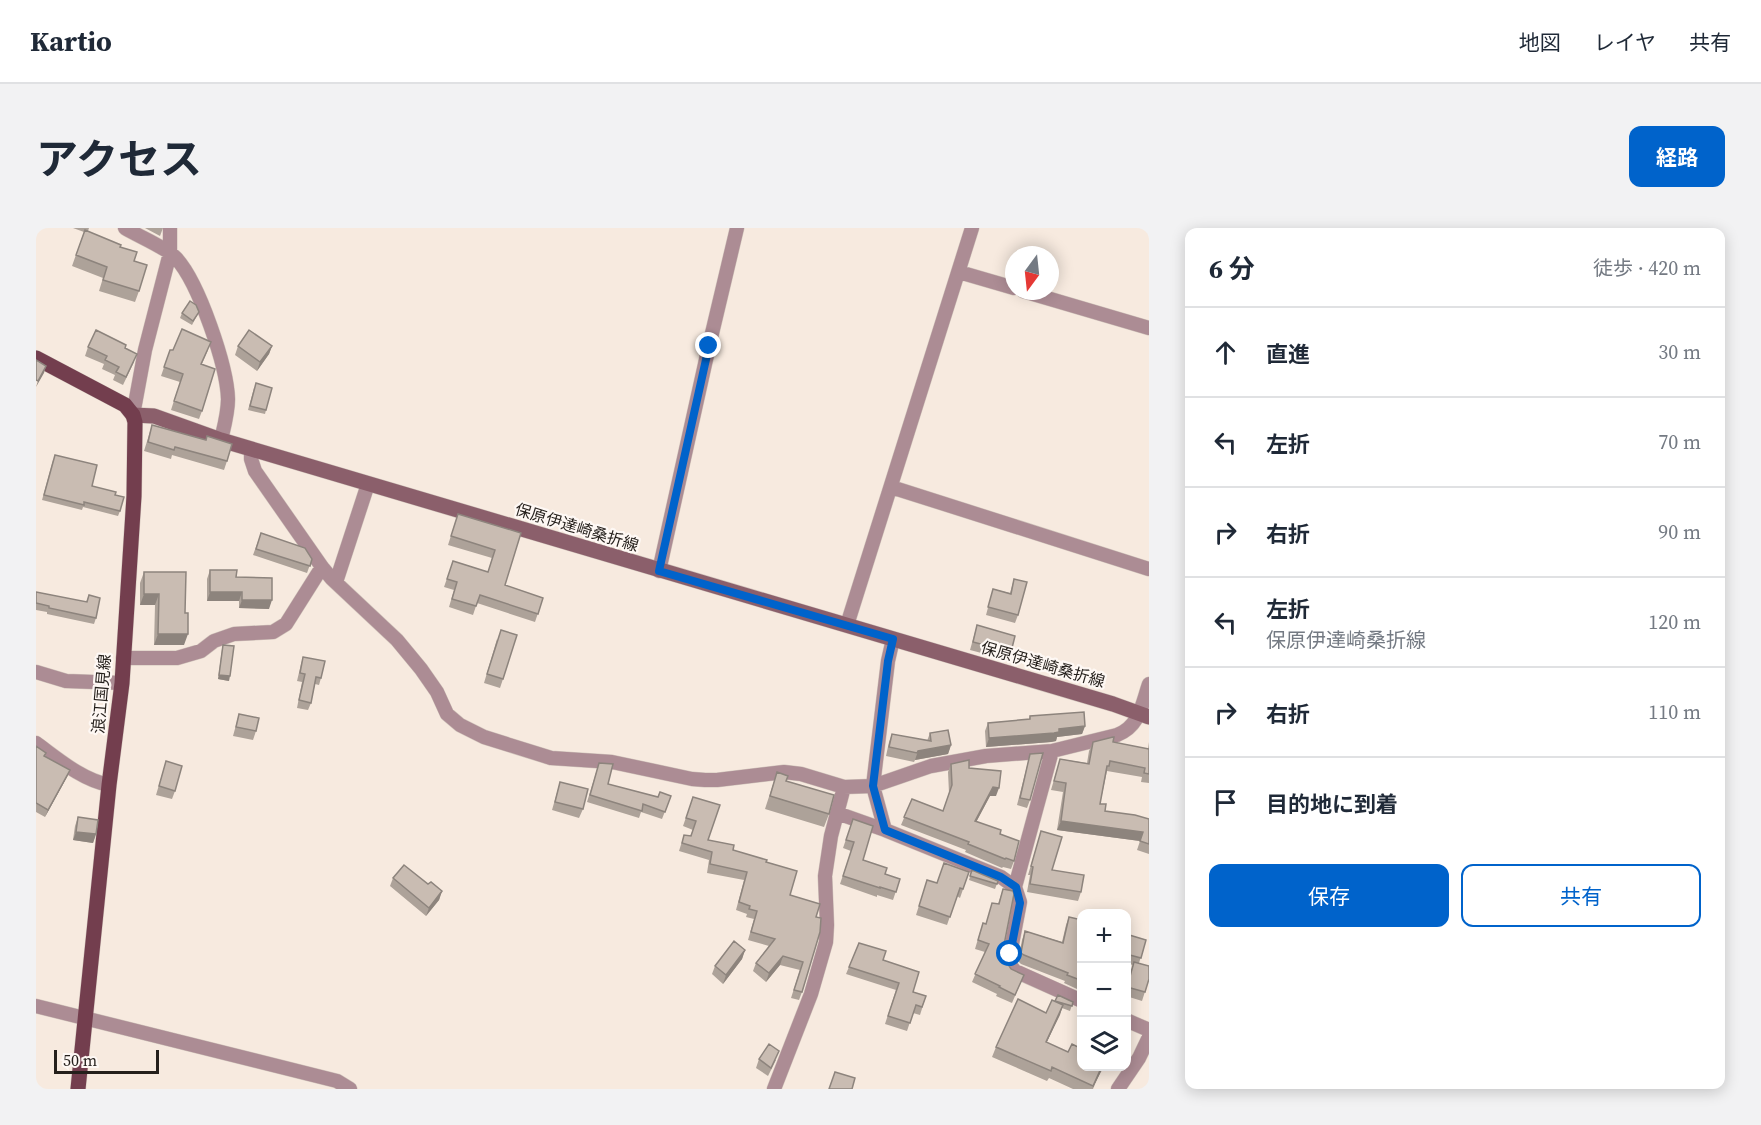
<!DOCTYPE html>
<html lang="ja">
<head>
<meta charset="utf-8">
<style>
  :root { --surface:#fff; --page:#f2f2f3; --text:#1f2937; --muted:#747a83; --line:#e0e1e3; --accent:#0063cb }
  body { margin:0; font-family:"Source Serif 4","Noto Sans JP",serif; background:var(--page); color:var(--text) }
  .controls { position:absolute; right:18px; bottom:18px; display:grid; overflow:hidden; border-radius:12px; box-shadow:0 3px 15px #0003 }
  .controls button { width:54px; height:54px; display:grid; place-items:center; padding:0; border:0; border-bottom:2px solid var(--line); background:var(--surface); color:var(--text); font:30px sans-serif }
  .compass { position:absolute; left:969px; top:18px; width:54px; height:54px; border-radius:50%; background:var(--surface); box-shadow:0 3px 15px #0003; rotate:195deg }
  .scale { position:absolute; left:18px; bottom:15px; width:105px; box-sizing:border-box; padding-left:6px; border:3px solid #241f1b; border-top:0; font-size:16px; line-height:21px; white-space:nowrap; color:#241f1b; -webkit-text-stroke:4px #fef8f4; paint-order:stroke }
  .stop { position:absolute; width:18px; height:18px; margin:-14px; border:4px solid #0063cb; border-radius:50%; background:#fff }
  .stop.end { background:#0063cb; border-color:#fff; box-shadow:0 2px 6px #0008 }
  .list { margin:0; padding:0; list-style:none }
  h2 { display:flex; justify-content:space-between; align-items:center; height:78px; margin:0; padding:0 24px; font-size:26px }
  h2 small { font-size:20px; font-weight:400; color:var(--muted) }
  .list li { display:grid; grid-template-columns:39px 1fr auto; gap:18px; align-items:center; box-sizing:border-box; height:90px; padding:0 24px; border-top:2px solid var(--line) }
  .list b { display:block; font-size:22px; white-space:nowrap }
  .list p { margin:0; font-size:20px; white-space:nowrap; color:var(--muted) }
  .list em { font-size:20px; font-style:normal; color:var(--muted) }
  .actions { display:flex; gap:12px; padding:18px 24px }
  .actions a { flex:1; padding:14px 0; border:2px solid var(--accent); border-radius:12px; text-align:center; font-size:21px; color:var(--accent) }
  .actions .main { background:var(--accent); color:#fff }
  .icon { flex:none; width:33px; height:33px; fill:none; stroke:currentColor; stroke-width:2; stroke-linecap:round; stroke-linejoin:round }
  .map { position:relative; flex:none; width:1113px; height:861px; overflow:hidden; border-radius:12px }
  header { display:flex; align-items:center; gap:36px; box-sizing:border-box; height:84px; padding:0 30px; background:var(--surface); border-bottom:2px solid var(--line) }
  header strong { font-size:28px }
  nav { display:flex; gap:33px; margin-inline-start:auto; font-size:21px }
  .intro { display:flex; align-items:center; justify-content:space-between; box-sizing:border-box; height:144px; padding:0 36px }
  h1 { margin:0; font-size:42px }
  .button { padding:15px 27px; border-radius:12px; background:var(--accent); color:#fff; font-size:21px; font-weight:700 }
  main { display:flex; gap:36px; padding:0 36px }
  aside { flex:1; background:var(--surface); border-radius:12px; box-shadow:0 3px 15px #0003 }
  .map>svg:first-child { display:block }
  .lines { fill:none; stroke-linecap:round; stroke-linejoin:round }
  .minor-casing { stroke:#d1c5bc; stroke-width:15 }
  .secondary-casing { stroke:#d1c5bc; stroke-width:16 }
  .primary-casing { stroke:#d1c5bc; stroke-width:16 }
  .minor { stroke:#ac8c94; stroke-width:14 }
  .secondary { stroke:#8b5f6b; stroke-width:15 }
  .primary { stroke:#733e4e; stroke-width:15 }
  .wall { fill:#ada299 }
  .shaded-wall { fill:#8d847d }
  .building { fill:#c9bcb2; stroke:#8d847d; stroke-width:1.5 }
  .route { stroke:#0063cb; stroke-width:8 }
  .labels { text-anchor:middle; stroke-width:4.5; stroke-linejoin:round; paint-order:stroke }
  .street-label { font-size:16px; fill:#241f1b; stroke:#fef8f4 }
</style>
</head>
<body>
<header>
<strong>Kartio</strong>
<nav><a>地図</a><a>レイヤ</a><a>共有</a></nav>
</header>
<div class="intro"><h1>アクセス</h1><a class="button">経路</a></div>
<main>
<div class="map">
<svg width="1113" height="861" viewBox="0 0 1113 861">
  <rect width="100%" height="100%" fill="#f7eadf"/>
  <g class="lines">
    <defs>
      <path id="minor" d="M89 0C102 8 131 20 140 30 163 55 191 138 192 171 192 185 188 199 185 212
        M923 44 978 60
        M987 63 1113 100
        M97 187 109 122 134 25V0
        M215 221V231L219 243 286 339 296 351 361 412 385 441 401 464 411 486 424 497 448 509 515 530 576 534 656 551 669 552H681L748 544 765 546 808 559 837 558 895 538 950 528 1016 523 1081 507C1104 498 1106 476 1113 456
        M855 259 1113 341
        M623 343 673 118 701 0
        M300 354 332 256
        M811 397 936 0
        M857 411 852 433 837 558 849 602 965 649 979 659
        M87 430H141L165 423 178 413 198 406 237 404 250 396 286 339
        M0 444 30 453 86 455
        M0 515C22 531 46 552 73 557
        M1016 523 979 659 984 674 973 732 974 737 979 743 1046 773
        M801 585 849 602
        M0 778 301 853 314 861
        M1090 792 1113 802
        M738 861 775 766 790 714 791 697 789 648 795 608 808 559
        M1082 861 1103 830 1113 809"/>
      <path id="secondary" d="M97 187 118 188 185 212 1077 476 1113 489"/>
      <path id="primary" d="M0 130 89 177 97 187 99 194 98 268 86 455 73 557 42 861"/>
    </defs>
    <use href="#minor" class="minor-casing"/>
    <use href="#secondary" class="secondary-casing"/>
    <use href="#primary" class="primary-casing"/>
    <use href="#minor" class="minor"/>
    <use href="#secondary" class="secondary"/>
    <use href="#primary" class="primary"/>
  </g>
  <path class="wall" d="M37 0H53L52 3 84 19 98 33 103 63 99 74 63 63 67 50 36 38 48 4Z
    M109 0H127L124 8Z
    M163 84 156 97 144 90 146 85Z
    M202 118H236L233 126 221 143 199 127Z
    M52 119 89 120 98 134 87 157 77 152 79 147 66 141 68 136 49 128Z
    M134 122H172L166 136V183L163 191 135 182 144 154 125 148Z
    M218 160 230 182 229 186 212 182Z
    M116 197 191 233 188 242 136 227 135 231 108 223Z
    M17 232 56 258 79 267 84 283 82 288 47 279 46 282 6 272Z
    M419 295 485 305 469 357 507 370 499 394 441 375 437 387 413 379 418 362 408 359 417 333 452 344 456 330 412 317Z
    M225 305 276 331 271 345 217 327Z
    M174 342 200 349 233 381 203 380V373H171V351Z
    M108 344 149 385 148 417H118L119 377H104V355Z
    M978 351 982 387 979 395 950 387 957 361 974 365Z
    M0 364 50 374 53 367 60 390 58 396 11 386V384L0 382Z
    M941 397 975 424 972 432 934 422Z
    M461 411 467 451 464 460 448 455Z
    M187 417 193 453 182 451 186 421Z
    M267 429 285 450 283 457 279 456 275 475 272 482 261 480 266 454 261 453 265 436Z
    M203 486 220 503 217 512 197 508Z
    M994 488 1049 498 1046 506 1021 509 1020 513 1015 514 950 519 949 503 952 495 993 491Z
    M894 505 915 517 912 526 879 532 878 534 850 528 853 514 856 506 891 513Z
    M1057 514H1077L1112 521 1113 514V555L1105 554 1106 549 1071 543 1064 576 1069 583 1113 591V626L1101 622 1104 613 1021 602 1027 564 1015 562 1024 531 1051 535 1053 523Z
    M0 518 10 525 9 529 34 542 31 549 9 589 0 584Z
    M994 526V572L991 580 981 577 992 534Z
    M130 533 139 563 136 571 120 567Z
    M563 535 572 556 622 569 635 568 626 591 605 584 603 590 551 574Z
    M915 536 933 540 960 568H954L940 594 964 606 978 633 975 641 967 639 966 640 929 624 930 622 865 597 876 571 907 583 913 565 912 544Z
    M741 544 750 553 793 586 788 599 729 581Z
    M524 554 547 581 543 590 516 582Z
    M657 569 672 612 697 622 730 634 754 667 780 689 766 764 763 772 755 770 764 742 744 737 730 754 717 743 720 735 733 718 712 712 718 691 710 689 711 686 700 682 708 652 671 645 673 632 643 623 648 607 654 608 657 602 647 598Z
    M42 589 60 606 57 615 37 612 39 598Z
    M817 591 827 632 849 646 864 651 857 672 841 667V669L804 656 815 623 807 620Z
    M1005 603 1016 642 1045 664 1042 673 991 664 994 647H992Z
    M936 642 962 653 959 661 933 652Z
    M933 644 924 670 921 668 911 697 880 687 891 652 901 655Z
    M357 650 392 656 406 663 403 672 390 688 354 658Z
    M967 661V722L968 730 975 741 988 747 976 775 960 768 961 766 936 754 949 724 939 721 944 704 947 695 950 696 956 675 962 676Z
    M1033 689 1044 752 1041 761 1028 755 1029 753 985 736 982 733 986 712 989 703 1026 714 1030 697Z
    M1090 706 1110 712 1103 735 1113 751 1106 773 1090 768V758L1097 737 1090 735Z
    M823 715 847 732 877 764 890 768 884 787 877 785 871 803 849 796 860 762 810 746Z
    M709 722 706 731 687 756 676 746 679 738Z
    M1020 773 1037 774 1034 783 1026 780 1011 814 1046 838H1067L1057 861H1037L1013 850 1011 853 956 829 960 819 1010 785Z
    M723 831 740 832 732 848 720 840Z"/>
  <path class="shaded-wall" d="M236 118 233 126 221 143 224 134Z
    M10 138 8 145 0 159 2 153Z
    M174 364H206L203 373H171Z
    M108 366H123L119 377H104Z
    M206 372H236L233 381 203 380Z
    M122 406H152L148 417H118Z
    M183 447 194 448 193 453 182 451Z
    M1049 498 1046 506 1021 509 1020 513 1015 514 950 519 953 510Z
    M915 517 912 526 879 532 882 523Z
    M34 542 31 549 9 589 12 582Z
    M957 559 963 560 960 568H954L936 602 939 593Z
    M1025 593 1107 604 1104 613 1021 602Z
    M40 604 60 606 57 615 37 612Z
    M406 663 403 672 390 688 393 680Z
    M709 722 706 731 687 756 690 747Z
    M747 728 744 737 730 754 733 745Z
    M1027 777 1024 787 1006 824 1010 814Z
    M1066 838V842L1056 861Z"/>
  <path class="building" d="M49 2 85 17 84 19 101 24 98 33 111 37 103 63 67 52 71 39 40 27Z
    M154 73 160 77 163 84 157 93 146 85Z
    M146 101 175 114 165 136 179 141 166 183 138 173 147 146 128 139 134 122H137Z
    M60 102 90 117 89 120 101 126 90 149 80 144 83 139 69 132 71 128 52 119Z
    M213 102 236 118 224 134 202 118Z
    M0 132 10 138 2 153 0 152Z
    M220 155 236 160 230 182 214 178Z
    M116 197 170 212 171 208 196 216 191 233 139 219 138 222 112 214Z
    M19 227 61 237 56 258 80 264 79 267 88 269 84 283 48 274V277L8 267Z
    M422 286 485 305 469 357 507 370 502 386 444 367 440 378 416 371 421 354 411 351 417 333 452 344 459 322 415 308Z
    M225 305 269 320 276 331 274 338 220 321Z
    M174 342H201L200 349 236 350V372H206V364H174Z
    M108 344H150L149 385H152V406H122L123 366H108Z
    M978 351 991 354 982 387 952 379 957 361 975 366Z
    M0 364 51 374 53 367 64 370 60 390 13 380V378L0 375Z
    M941 397 979 408 975 424 937 414Z
    M465 402 481 407 467 451 451 446Z
    M187 417 198 418 194 448 183 447Z
    M267 429 289 433 285 450 280 449 275 475 263 472 269 446 264 445Z
    M1048 484 1049 498 1023 501V504L1018 505 953 510 952 495 994 491V488Z
    M203 486 223 490 220 503 200 499Z
    M912 502 915 517 882 523 881 525 853 519 856 506 895 513 894 505Z
    M1077 509H1078L1077 514 1113 521V546L1108 545 1109 540 1074 533 1073 538H1071L1064 576H1070L1069 583 1099 587 1113 591V616L1104 613 1107 604 1025 593 1030 555 1018 553 1024 531 1053 536 1057 514Z
    M0 518 10 525 8 528 34 542 12 582 0 575Z
    M1007 525 994 572 984 570 994 526Z
    M933 532V540L965 543 963 560 957 559 939 593 965 602 964 606 983 613 978 633 970 630 969 631 932 616 933 614 868 589 876 571 907 583 916 557 915 536Z
    M130 533 146 538 139 563 123 558Z
    M563 535 577 536 572 556 622 569 624 564 635 568 629 584 607 576 606 583 554 567Z
    M741 544 752 548 750 553 798 567 793 586 734 568Z
    M524 554 552 561 547 581 519 574Z
    M657 569 684 577 672 612 698 617 697 622 731 632 730 634 761 643 754 667 784 676 780 689 785 690 784 704 766 764 758 762 767 734 747 728 733 745 720 735 739 711 715 704 721 683 713 681 714 678 703 674 711 644 674 636 676 624 646 615 648 607 655 608 660 593 650 590Z
    M42 589 62 592 60 606 40 604Z
    M817 591 837 598 827 632 851 640 849 646 864 651 860 664 844 659V660L807 648 818 614 810 612Z
    M1005 603 1026 609 1016 642 1048 647 1045 664 994 656 997 639 995 638Z
    M908 635 933 644 927 661 924 660 914 689 883 678 891 652 901 655Z
    M368 637 392 656 395 654 406 663 393 680 357 650Z
    M936 642 962 653 961 656 934 648Z
    M967 661 977 663 978 666 967 722 968 730 975 741 988 747 979 767 963 759 964 758 939 746 953 716 942 712 947 695 950 696 956 675 963 676Z
    M1033 689 1046 692V746L1044 752 1031 747 1032 745 988 727 985 725 989 703 1027 715Z
    M1090 706 1110 712 1105 730 1090 726Z
    M698 713 709 722 690 747 679 738Z
    M823 715 850 723 847 732 883 744 877 764 890 768 886 779 880 777 874 795 852 788 863 755 813 739Z
    M1098 734 1113 738V751L1109 764 1091 759Z
    M1022 767 1037 774 1036 778 1019 773Z
    M982 771 1010 785 1016 772 1027 777 1010 814 1032 824 1036 816 1046 821V838H1066L1057 858 1016 839 1015 843 960 819Z
    M733 816 743 823 735 840 723 831Z
    M799 844 819 850 816 861H793Z"/>
  <g class="lines">
    <path class="route" d="M673 118 623 343 857 411 852 433 837 558 849 602 965 649 980 659 984 675 974 726"/>
  </g>
  <g class="labels">
    <g class="street-label">
      <text transform="translate(541 299) rotate(17)" y="6">保原伊達崎桑折線</text>
      <text transform="translate(1007 436) rotate(16)" y="6">保原伊達崎桑折線</text>
      <text transform="translate(65 466) rotate(-85)" y="6">浪江国見線</text>
    </g>
  </g>
</svg>
<div class="controls">
<button>+</button>
<button>−</button>
<button><svg class="icon" aria-label="layers" viewBox="0 0 24 24"><path d="M12 4l9 5-9 5-9-5zM3 14l9 5 9-5"/></svg></button>
</div>
<svg class="compass" viewBox="-18 -18 36 36"><path d="M0-13l5 13h-10z" fill="#e53935"/><path d="M0 13l5-13h-10z" fill="#747a83"/></svg>
<div class="scale">50 m</div>
<div class="stop" style="left:974px;top:726px"></div>
<div class="stop end" style="left:673px;top:118px"></div>
</div>
<aside>
<h2>6 分<small>徒歩 · 420 m</small></h2>
<ul class="list">
<li><svg class="icon" aria-label="ahead" viewBox="0 0 24 24"><path d="M12 20V5M6 11l6-6 6 6"/></svg><div><b>直進</b></div><em>30 m</em></li>
<li><svg class="icon" aria-label="left" viewBox="0 0 24 24"><path d="M17 20v-9H6M10 6l-5 5 5 5"/></svg><div><b>左折</b></div><em>70 m</em></li>
<li><svg class="icon" aria-label="right" viewBox="0 0 24 24"><path d="M7 20v-9h11M14 6l5 5-5 5"/></svg><div><b>右折</b></div><em>90 m</em></li>
<li><svg class="icon" aria-label="left" viewBox="0 0 24 24"><path d="M17 20v-9H6M10 6l-5 5 5 5"/></svg><div><b>左折</b><p>保原伊達崎桑折線</p></div><em>120 m</em></li>
<li><svg class="icon" aria-label="right" viewBox="0 0 24 24"><path d="M7 20v-9h11M14 6l5 5-5 5"/></svg><div><b>右折</b></div><em>110 m</em></li>
<li><svg class="icon" aria-label="arrive" viewBox="0 0 24 24"><path d="M6 21V4h12l-3 4 3 4H6"/></svg><div><b>目的地に到着</b></div></li>
</ul>
<div class="actions"><a class="main">保存</a><a>共有</a></div>
</aside>
</main>
</body>
</html>
